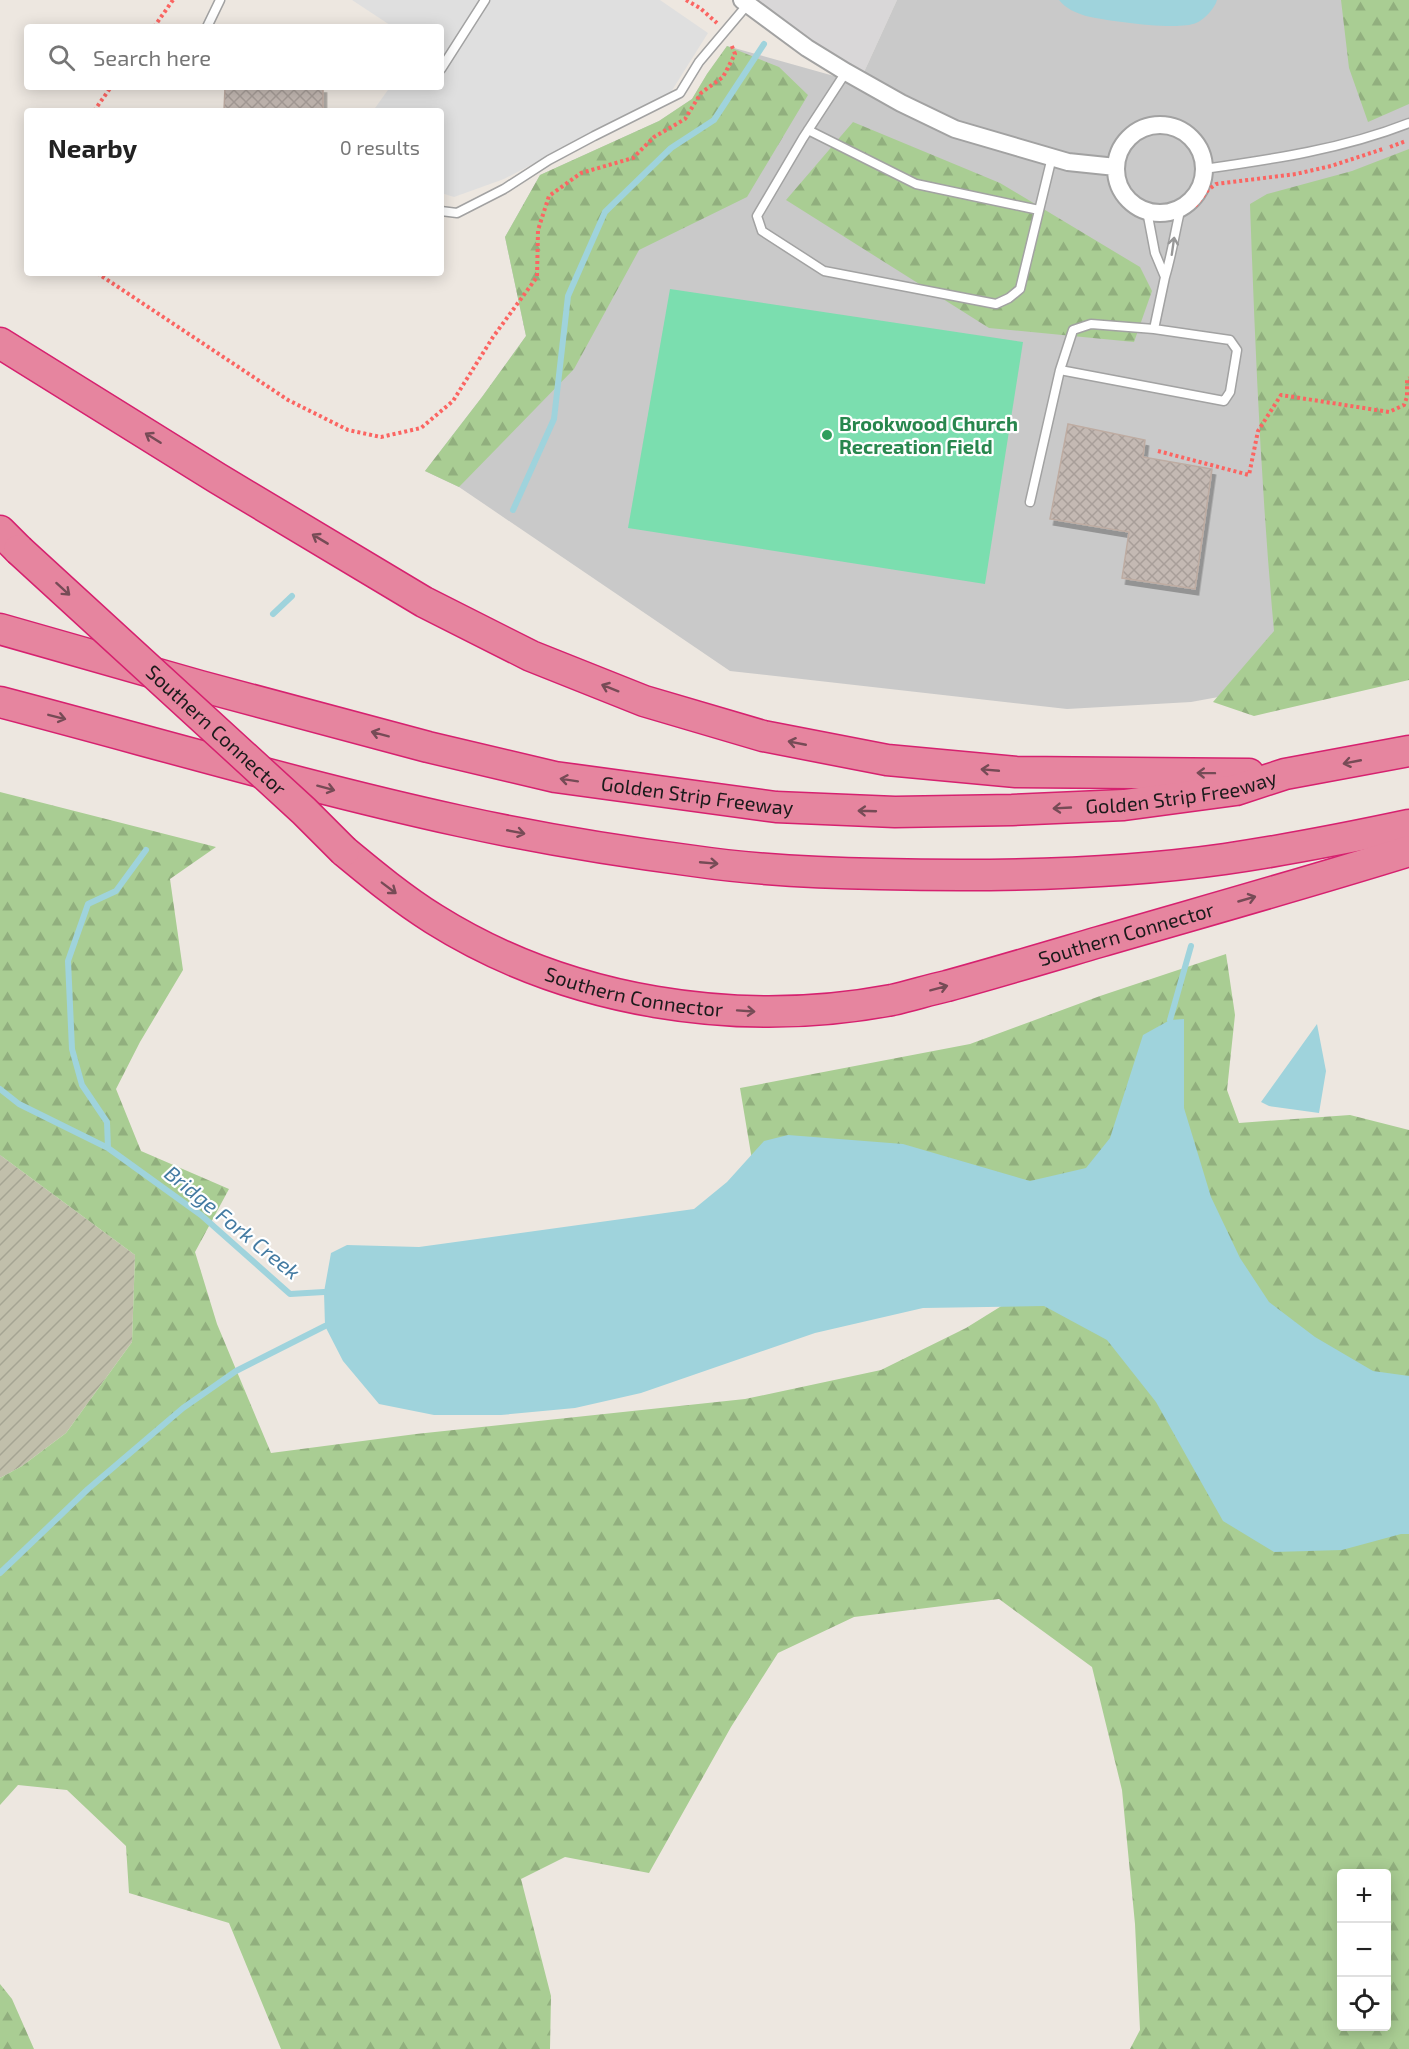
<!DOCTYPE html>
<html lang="en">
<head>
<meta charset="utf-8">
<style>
  :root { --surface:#fff; --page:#f6f6f6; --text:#222; --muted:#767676; --line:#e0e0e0 }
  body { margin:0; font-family:"Exo 2",sans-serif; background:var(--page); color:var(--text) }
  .controls { position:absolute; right:18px; bottom:18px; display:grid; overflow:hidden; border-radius:6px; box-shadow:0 3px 15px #0003 }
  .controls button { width:54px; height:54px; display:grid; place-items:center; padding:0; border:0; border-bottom:2px solid var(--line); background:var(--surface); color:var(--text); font:30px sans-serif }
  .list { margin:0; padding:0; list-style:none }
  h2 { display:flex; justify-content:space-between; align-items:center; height:78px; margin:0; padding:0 24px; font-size:26px }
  h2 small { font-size:20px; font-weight:400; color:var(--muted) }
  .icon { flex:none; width:33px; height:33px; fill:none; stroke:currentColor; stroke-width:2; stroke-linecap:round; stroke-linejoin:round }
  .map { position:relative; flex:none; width:1409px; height:2049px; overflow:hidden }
  .search { position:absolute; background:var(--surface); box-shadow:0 3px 15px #0003; left:24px; top:24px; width:420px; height:66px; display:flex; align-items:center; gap:15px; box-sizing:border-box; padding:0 21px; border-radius:6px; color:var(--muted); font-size:22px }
  .panel { position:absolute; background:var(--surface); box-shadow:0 3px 15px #0003; left:24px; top:108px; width:420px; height:168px; border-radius:6px }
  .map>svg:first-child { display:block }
  .residential { fill:#d9d7d8 }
  .religious { fill:#c9c9c9 }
  .construction { fill:url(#construction-furrows) }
  .forest { fill:url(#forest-firs); fill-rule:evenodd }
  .pitch { fill:#7bdeaf }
  .parking { fill:#dfdfdf }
  .water { fill:#9fd3dc }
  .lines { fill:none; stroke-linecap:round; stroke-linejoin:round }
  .stream { stroke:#9fd3dc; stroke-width:6 }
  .building { fill:url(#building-cross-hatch); stroke:#beaca2; stroke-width:1.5; filter:url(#shadow) }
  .service-casing { stroke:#a2a2a2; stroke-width:11 }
  .minor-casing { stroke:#a2a2a2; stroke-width:20 }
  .motorway-casing { stroke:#d6216f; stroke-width:33 }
  .path { stroke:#fb6562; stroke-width:4; stroke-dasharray:3 3; stroke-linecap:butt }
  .service { stroke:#fff; stroke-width:8 }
  .minor { stroke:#fff; stroke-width:16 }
  .motorway { stroke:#e6859f; stroke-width:30 }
  .motorway-bridge-casing { stroke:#d6216f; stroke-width:33; stroke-linecap:butt }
  .motorway-bridge { stroke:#e6859f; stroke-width:30 }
  .oneway { stroke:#989898 }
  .oneway2 { stroke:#764b56 }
  .leisure-dot { fill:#2e9e5b; stroke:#fff; stroke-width:2 }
  .labels { text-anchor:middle; stroke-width:4.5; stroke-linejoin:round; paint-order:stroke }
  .leisure-label { font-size:20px; font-weight:bold; fill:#27864d; stroke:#fff; text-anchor:start }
  .street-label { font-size:20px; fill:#1b1b1b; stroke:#fff }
  .water-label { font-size:21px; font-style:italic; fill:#447ba2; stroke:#fff }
</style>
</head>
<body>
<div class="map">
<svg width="1409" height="2049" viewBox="0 0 1409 2049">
  <defs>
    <pattern id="construction-furrows" width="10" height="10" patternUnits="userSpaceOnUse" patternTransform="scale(1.5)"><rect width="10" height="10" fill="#c1bfab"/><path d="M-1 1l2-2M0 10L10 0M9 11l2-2" fill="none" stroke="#a5a493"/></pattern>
    <pattern id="forest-firs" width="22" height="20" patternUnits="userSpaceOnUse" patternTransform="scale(1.5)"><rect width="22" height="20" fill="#a9cd93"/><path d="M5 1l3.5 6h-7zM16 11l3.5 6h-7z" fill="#91af7e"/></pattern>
    <pattern id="building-cross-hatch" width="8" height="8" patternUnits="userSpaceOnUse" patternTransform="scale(1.5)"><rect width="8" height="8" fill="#c4b9b3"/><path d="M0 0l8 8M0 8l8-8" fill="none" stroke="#a89e99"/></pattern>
    <filter id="shadow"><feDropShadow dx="3.5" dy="6" stdDeviation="0" flood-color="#0004"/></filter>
  </defs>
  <rect width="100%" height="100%" fill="#ede7e0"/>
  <path class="residential" d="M754 0H897L859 83Z"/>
  <path class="religious" d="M897 0H1409V662L1191 702 1067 709 730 671 459 487 425 471 482 397 526 336 505 237 540 175 659 121 692 99 707 74 727 46 859 83Z"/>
  <path class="construction" d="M0 1155 135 1255 132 1342 66 1433 22 1466 0 1478Z"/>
  <path class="forest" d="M1341 0H1409V104L1368 122 1349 68Z
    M727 46 779 67 808 95 747 197 639 250 574 369 459 487 425 471 482 397 526 336 505 237 540 175 659 121 692 99 707 74Z
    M853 122 1000 183 1140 267 1152 291 1134 342 989 328 786 200Z
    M1409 149V680L1254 716 1213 702 1274 631C1261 489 1255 346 1250 204L1267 194 1352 171Z
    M0 792 216 847 170 879 183 970 140 1042 116 1089 141 1151 229 1189 195 1252 217 1324 271 1453 416 1434 745 1399 881 1370 966 1328 1016 1297 758 1196 740 1088 970 1044 1100 996 1226 954 1235 1015 1227 1090 1239 1123 1350 1115 1409 1130V2049H1130L1140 2030 1135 1924 1122 1790 1092 1667 999 1599 854 1617 778 1653 731 1727 649 1873 565 1857 521 1879 551 1996 550 2049H281L229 1923 129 1893 126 1846 67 1790 18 1785 0 1805V1478L22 1466 66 1433 132 1342 135 1255 0 1155ZM1342 1874H1386V2026H1342Z
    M0 1984 12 1999 34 2049H0Z"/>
  <path class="pitch" d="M670 289 1023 342 985 584 628 528Z"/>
  <path class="parking" d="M352 0H660L708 33 671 92 504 179 454 197 441 193V111H373L390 87H441V27H393Z"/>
  <path class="water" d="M1059 0H1217C1215 8 1204 20 1196 23 1178 31 1107 21 1086 16 1076 13 1065 8 1059 0Z
    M1184 1019V1108L1211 1197 1240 1258 1269 1302 1315 1337 1373 1371 1409 1376V1534H1401L1342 1550 1274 1552 1223 1521 1156 1402 1107 1340 1044 1306 923 1308 815 1333 641 1393 575 1408 501 1415H434L379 1404 343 1361 325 1326 324 1292 331 1253 347 1245 419 1247 694 1209 727 1182 764 1141 788 1135 903 1144 1030 1181 1086 1168 1110 1138 1143 1035 1170 1020Z
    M1317 1024 1326 1071 1319 1113 1269 1106 1261 1102Z"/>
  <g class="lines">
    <path class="stream" d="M513 510 554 419 568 296 605 212 671 148 714 120 764 44
      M273 614 292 596
      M1170 1020 1191 946
      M0 1089 19 1104 108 1148 201 1215 290 1294 324 1292
      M108 1148 107 1122 82 1085 72 1049 68 961 88 904 116 891 146 850
      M0 1573 88 1489 183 1408 236 1371 325 1326"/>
  </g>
  <path class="building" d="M225 87H323V111H224Z
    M1068 424 1145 440 1143 457 1212 469 1195 589 1122 578 1129 532 1050 519Z"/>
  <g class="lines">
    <defs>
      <path id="service" d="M207 27 220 0
        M441 69 485 0
        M846 72 803 138 757 216 762 231 824 271 996 304 1009 298 1020 289 1052 157
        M808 130 916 184 1039 210
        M1204 169C1274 159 1343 149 1409 123
        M441 211 457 213 504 189 549 160 594 136 680 93 699 62 748 4
        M1147 211 1155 253 1165 277C1172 254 1175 231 1181 207
        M1154 329 1165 277
        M1030 502 1060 370 1073 330 1091 324 1154 329 1230 340 1237 350 1230 392 1224 401 1060 370"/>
      <path id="minor" d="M742 0 807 48 846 72 901 103 955 129 1068 162 1116 167
        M1116 169a44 44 0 1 1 88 0a44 44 0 1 1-88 0Z"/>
      <g id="motorway">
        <path d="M0 343 217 478 424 602 531 656 644 701 763 736 887 760 1016 772 1249 774"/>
        <path d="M0 531 19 550"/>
        <path id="s1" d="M0 629 200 686 428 747 555 777 776 807 895 812 1012 810 1124 805 1236 790 1285 774 1409 751"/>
        <path d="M0 702C153 742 305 787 460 821 537 838 616 851 694 861 755 870 818 873 880 874 995 877 1112 875 1225 859 1287 850 1348 838 1409 825"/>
        <path id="s2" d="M344 851C373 875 402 899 434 919 568 1003 738 1029 892 1000 910 996 929 990 947 986 998 972 1048 957 1099 942 1202 912 1306 883 1409 851"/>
      </g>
    </defs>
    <use href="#service" class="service-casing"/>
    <use href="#minor" class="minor-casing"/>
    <use href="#motorway" class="motorway-casing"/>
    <path class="path" d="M686 0 700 8 717 23
      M154 27 173 0
      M94 111 111 87
      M1390 147 1406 141
      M1195 206 1208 190 1216 184 1296 174 1331 166 1383 149
      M97 273 288 400 348 430 381 437 421 428 453 401 493 337 537 277 538 230 549 196 581 173 633 158 654 137 685 119 701 93 723 77 735 54 731 44
      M1158 451 1249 475 1258 431 1281 395 1389 412 1404 405 1407 397V379L1409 378"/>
    <use href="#service" class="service"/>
    <use href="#minor" class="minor"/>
    <use href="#motorway" class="motorway"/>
    <defs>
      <g id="motorway-bridge">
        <path id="s3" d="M19 550 304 811 344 851"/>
      </g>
    </defs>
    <use href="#motorway-bridge" class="motorway-bridge-casing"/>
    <use href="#motorway-bridge" class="motorway-bridge"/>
  </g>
  <defs><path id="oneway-shaft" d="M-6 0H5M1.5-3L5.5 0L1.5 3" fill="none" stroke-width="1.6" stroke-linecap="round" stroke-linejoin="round" transform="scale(1.5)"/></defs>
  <use class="oneway" href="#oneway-shaft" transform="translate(1173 246) rotate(-82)"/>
  <g class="oneway2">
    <use href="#oneway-shaft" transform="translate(153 438) rotate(-148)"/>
    <use href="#oneway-shaft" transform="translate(320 539) rotate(-149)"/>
    <use href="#oneway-shaft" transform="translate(63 589) rotate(42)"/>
    <use href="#oneway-shaft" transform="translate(610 688) rotate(-158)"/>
    <use href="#oneway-shaft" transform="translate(57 717) rotate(14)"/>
    <use href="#oneway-shaft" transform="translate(380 734) rotate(-165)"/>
    <use href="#oneway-shaft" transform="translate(797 743) rotate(-169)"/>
    <use href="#oneway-shaft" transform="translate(1352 762) rotate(169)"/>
    <use href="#oneway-shaft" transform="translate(990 770) rotate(-175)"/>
    <use href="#oneway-shaft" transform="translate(1206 773) rotate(-179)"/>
    <use href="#oneway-shaft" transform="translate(569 780) rotate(-171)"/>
    <use href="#oneway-shaft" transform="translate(326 788) rotate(15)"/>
    <use href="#oneway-shaft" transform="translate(1062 808) rotate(177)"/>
    <use href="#oneway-shaft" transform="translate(867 811) rotate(-178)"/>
    <use href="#oneway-shaft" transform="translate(516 832) rotate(11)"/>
    <use href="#oneway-shaft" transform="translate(709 863) rotate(5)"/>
    <use href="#oneway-shaft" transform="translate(389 888) rotate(37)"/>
    <use href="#oneway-shaft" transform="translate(1247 899) rotate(-16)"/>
    <use href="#oneway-shaft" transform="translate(939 988) rotate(-15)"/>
    <use href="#oneway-shaft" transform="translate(746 1011) rotate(4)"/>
  </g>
  <circle class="leisure-dot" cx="827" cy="435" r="6"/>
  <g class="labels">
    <g class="leisure-label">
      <text x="839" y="431">Brookwood Church<tspan x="839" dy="23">Recreation Field</tspan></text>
    </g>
    <g class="street-label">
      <text dy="7" stroke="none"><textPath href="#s3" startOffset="267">Southern Connector</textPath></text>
      <text dy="7" stroke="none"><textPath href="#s1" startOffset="1204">Golden Strip Freeway</textPath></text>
      <text dy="7" stroke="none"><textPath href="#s1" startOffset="718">Golden Strip Freeway</textPath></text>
      <text dy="7" stroke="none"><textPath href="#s2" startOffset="832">Southern Connector</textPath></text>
      <text dy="7" stroke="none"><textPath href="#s2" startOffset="328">Southern Connector</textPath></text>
    </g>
    <g class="water-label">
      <text transform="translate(232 1223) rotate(39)" y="7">Bridge Fork Creek</text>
    </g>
  </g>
</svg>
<div class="controls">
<button>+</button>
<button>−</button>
<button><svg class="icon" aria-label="locate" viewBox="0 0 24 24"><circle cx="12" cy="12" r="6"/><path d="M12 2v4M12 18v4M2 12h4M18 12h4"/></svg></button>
</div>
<div class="search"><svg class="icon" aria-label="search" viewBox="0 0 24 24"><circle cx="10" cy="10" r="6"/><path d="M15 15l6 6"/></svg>Search here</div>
<section class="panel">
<h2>Nearby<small>0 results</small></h2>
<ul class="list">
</ul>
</section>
</div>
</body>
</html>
